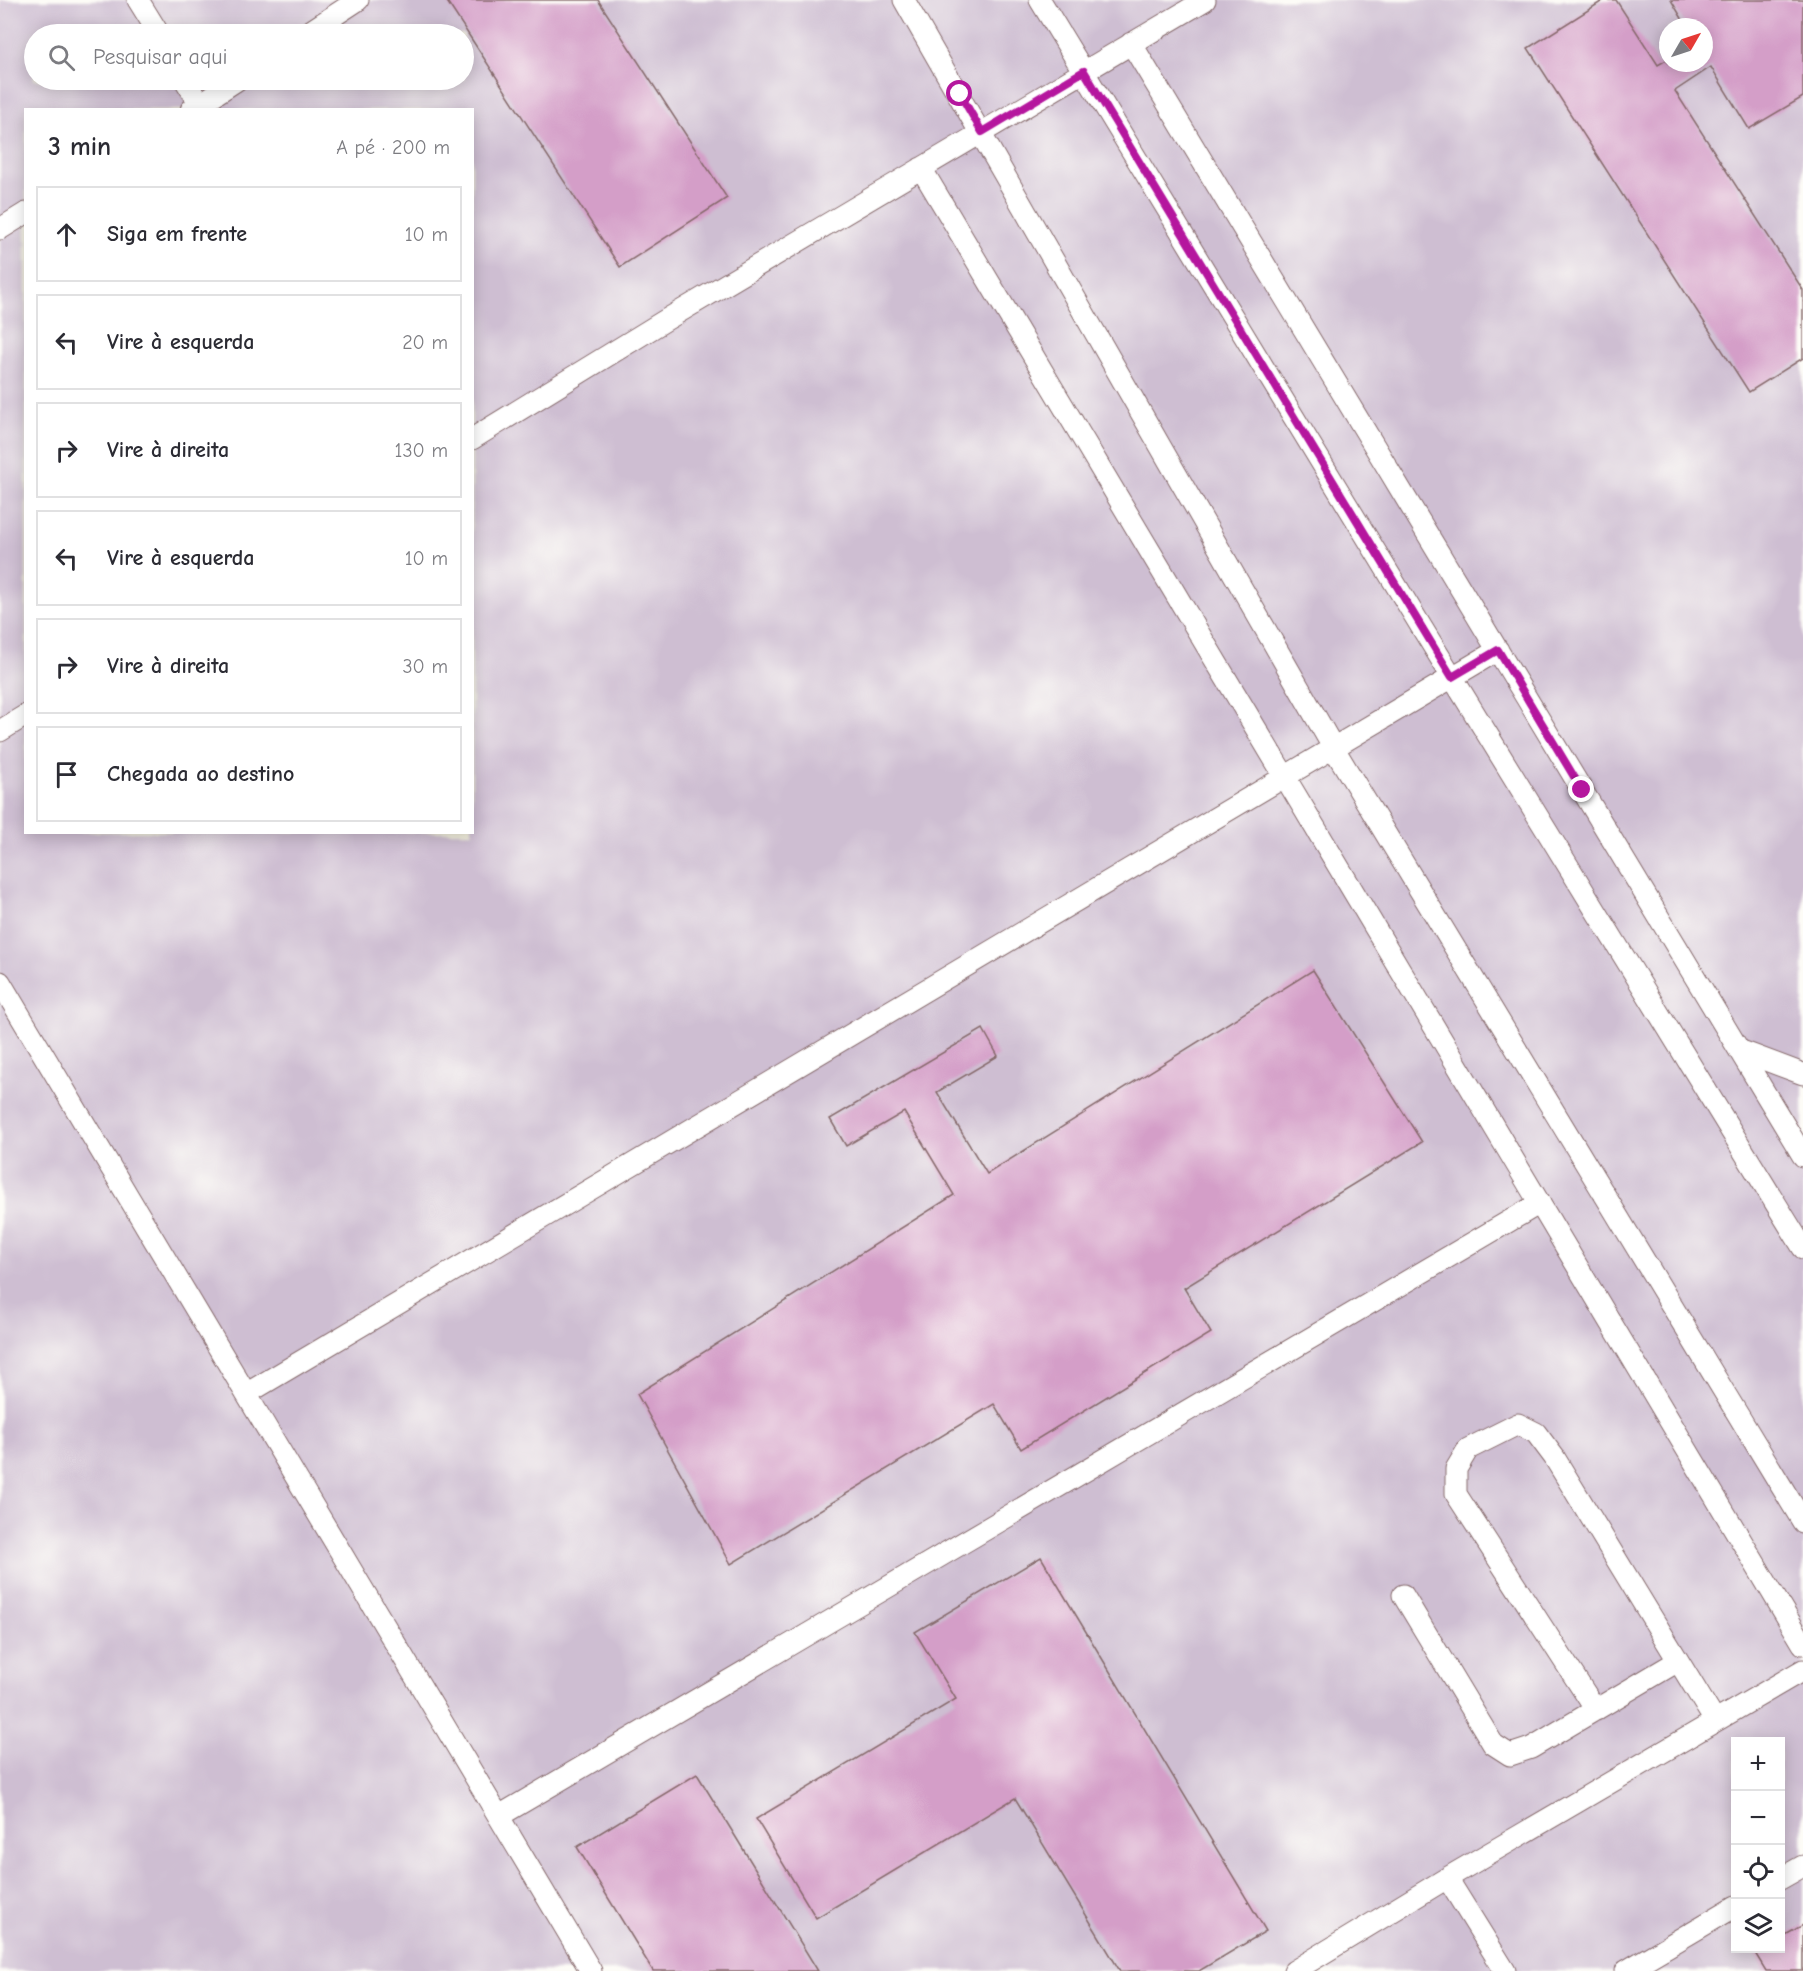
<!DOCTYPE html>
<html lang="pt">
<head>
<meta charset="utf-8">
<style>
  :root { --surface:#fff; --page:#f2f2f3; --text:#2b2b33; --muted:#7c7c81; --line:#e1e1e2 }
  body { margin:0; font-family:"Comic Neue",sans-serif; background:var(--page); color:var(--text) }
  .controls { position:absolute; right:18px; bottom:18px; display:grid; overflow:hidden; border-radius:0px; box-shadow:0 3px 15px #0003 }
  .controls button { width:54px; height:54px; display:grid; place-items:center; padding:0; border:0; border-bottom:2px solid var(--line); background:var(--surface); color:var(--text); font:30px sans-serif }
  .compass { position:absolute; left:1659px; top:18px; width:54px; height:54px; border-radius:50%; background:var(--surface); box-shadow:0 3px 15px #0003; rotate:51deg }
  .stop { position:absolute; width:18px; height:18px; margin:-14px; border:4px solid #b5179e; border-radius:50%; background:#fff }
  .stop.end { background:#b5179e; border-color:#fff; box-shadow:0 2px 6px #0008 }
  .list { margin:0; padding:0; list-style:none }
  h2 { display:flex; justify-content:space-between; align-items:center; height:78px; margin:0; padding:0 24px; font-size:26px }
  h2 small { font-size:20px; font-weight:400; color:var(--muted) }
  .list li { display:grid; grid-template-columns:39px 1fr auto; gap:18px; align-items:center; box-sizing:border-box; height:96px; margin:0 12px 12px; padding:0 12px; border:2px solid var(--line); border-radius:0px }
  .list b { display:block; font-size:22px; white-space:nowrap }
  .list em { font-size:20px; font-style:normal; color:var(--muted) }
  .icon { flex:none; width:33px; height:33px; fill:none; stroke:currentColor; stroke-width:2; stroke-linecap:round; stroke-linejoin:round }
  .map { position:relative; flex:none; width:1803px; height:1971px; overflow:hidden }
  .search { position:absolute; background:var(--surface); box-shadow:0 3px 15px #0003; left:24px; top:24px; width:450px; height:66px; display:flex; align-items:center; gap:15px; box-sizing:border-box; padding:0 21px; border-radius:33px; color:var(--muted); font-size:22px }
  .panel { position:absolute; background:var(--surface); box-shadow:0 3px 15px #0003; left:24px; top:108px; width:450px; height:726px; border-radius:0px }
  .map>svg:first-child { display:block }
  .industrial { fill:#cebed2; fill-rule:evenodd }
  .building { fill:#d49ec8 }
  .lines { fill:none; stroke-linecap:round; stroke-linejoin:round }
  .lane-casing { stroke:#85686a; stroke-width:23 }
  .lane { stroke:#fff; stroke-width:21 }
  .route { stroke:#b5179e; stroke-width:8 }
</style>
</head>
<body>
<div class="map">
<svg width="1803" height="1971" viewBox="0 0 1803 1971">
  <rect width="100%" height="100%" fill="#fdfcf7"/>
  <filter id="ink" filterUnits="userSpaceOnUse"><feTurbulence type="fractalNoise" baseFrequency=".0167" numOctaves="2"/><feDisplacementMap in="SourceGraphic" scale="12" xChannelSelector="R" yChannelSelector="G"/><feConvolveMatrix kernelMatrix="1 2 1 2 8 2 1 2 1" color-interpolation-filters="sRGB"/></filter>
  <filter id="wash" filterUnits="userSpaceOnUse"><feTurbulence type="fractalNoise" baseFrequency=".008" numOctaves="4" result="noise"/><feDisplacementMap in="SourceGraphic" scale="24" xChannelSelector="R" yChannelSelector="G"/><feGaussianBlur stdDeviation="1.35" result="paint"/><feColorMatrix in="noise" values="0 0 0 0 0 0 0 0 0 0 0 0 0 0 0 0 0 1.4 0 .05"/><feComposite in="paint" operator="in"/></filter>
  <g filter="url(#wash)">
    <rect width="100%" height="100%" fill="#f3f0de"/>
    <path class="industrial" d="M0 0H1803V1971H0ZM1668 27H1704V63H1668ZM34 34H464V80H34ZM26 110H472V832H26ZM1736 1742H1780V1948H1736Z"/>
    <g id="blocks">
      <path class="building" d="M446 0H598L727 198 620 267Z
        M1604 0H1616L1658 65 1668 59V63H1704V27H1687L1671 0H1803V97L1749 129 1711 67 1675 91 1803 290V358L1749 392 1528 48Z
        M1313 970 1422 1142 1184 1288 1211 1333 1021 1449 994 1404 731 1564 637 1394 954 1195 904 1112 846 1146 830 1119 983 1029 998 1056 937 1092 987 1174Z
        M1041 1557 1266 1931 1199 1971H1120L1015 1798 816 1918 756 1819 956 1699 915 1632Z
        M697 1774 818 1971H653L577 1847Z
        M1803 1925V1971H1766L1755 1953 1763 1948H1780V1938Z"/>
    </g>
  </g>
  <g filter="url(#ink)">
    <use href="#blocks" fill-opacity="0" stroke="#85686a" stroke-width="1.5"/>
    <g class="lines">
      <defs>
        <path id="lane" d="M138 0 159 34
          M904 0 1333 747 1803 1522
          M1040 0 1422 628 1803 1248
          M306 34 358 0
          M1131 43 1803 1156
          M185 80 200 104
          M191 110 237 80
          M921 168 1803 1644
          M0 229 26 213
          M472 439 664 321 1205 0
          M0 731 26 715
          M0 982 591 1971
          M1739 1050 1803 1074
          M246 1394 1498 650
          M1403 1595 1493 1744 1510 1755 1531 1748 1678 1661
          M1596 1710 1456 1494V1469L1468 1449 1518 1424 1536 1433 1554 1457 1715 1721
          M499 1816 1540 1203
          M1447 1878 1505 1971
          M1780 1879 1803 1866
          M1294 1971 1447 1878 1803 1670
          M1626 1971 1736 1906"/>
      </defs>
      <use href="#lane" class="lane-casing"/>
      <use href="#lane" class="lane"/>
    </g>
  </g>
  <g class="lines" filter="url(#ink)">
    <path class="route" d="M960 94 982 132 1084 71 1452 677 1498 650 1582 790"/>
  </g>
</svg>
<div class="controls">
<button>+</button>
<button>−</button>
<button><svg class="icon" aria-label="locate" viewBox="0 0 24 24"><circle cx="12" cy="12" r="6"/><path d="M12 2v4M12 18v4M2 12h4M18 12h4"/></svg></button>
<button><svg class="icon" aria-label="layers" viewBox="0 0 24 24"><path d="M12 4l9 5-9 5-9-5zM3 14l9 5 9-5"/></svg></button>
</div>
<svg class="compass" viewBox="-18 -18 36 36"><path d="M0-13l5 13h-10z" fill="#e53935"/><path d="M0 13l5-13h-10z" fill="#7c7c81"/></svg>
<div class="stop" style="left:960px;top:94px"></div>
<div class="stop end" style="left:1582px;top:790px"></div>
<div class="search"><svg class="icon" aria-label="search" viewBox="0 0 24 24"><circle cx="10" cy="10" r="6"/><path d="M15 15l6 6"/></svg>Pesquisar aqui</div>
<section class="panel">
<h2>3 min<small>A pé · 200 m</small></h2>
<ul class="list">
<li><svg class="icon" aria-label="ahead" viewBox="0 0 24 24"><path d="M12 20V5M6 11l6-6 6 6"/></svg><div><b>Siga em frente</b></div><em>10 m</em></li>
<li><svg class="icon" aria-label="left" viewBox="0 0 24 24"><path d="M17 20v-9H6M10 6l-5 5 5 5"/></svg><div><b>Vire à esquerda</b></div><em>20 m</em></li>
<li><svg class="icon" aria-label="right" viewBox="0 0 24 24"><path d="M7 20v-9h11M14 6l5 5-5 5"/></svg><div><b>Vire à direita</b></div><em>130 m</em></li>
<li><svg class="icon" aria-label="left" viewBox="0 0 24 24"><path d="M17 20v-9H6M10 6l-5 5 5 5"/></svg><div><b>Vire à esquerda</b></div><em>10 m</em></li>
<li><svg class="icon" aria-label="right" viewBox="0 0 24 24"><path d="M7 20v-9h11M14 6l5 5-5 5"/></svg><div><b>Vire à direita</b></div><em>30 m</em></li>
<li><svg class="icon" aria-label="arrive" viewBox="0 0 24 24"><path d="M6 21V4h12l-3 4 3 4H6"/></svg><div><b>Chegada ao destino</b></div></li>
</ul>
</section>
</div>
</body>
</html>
